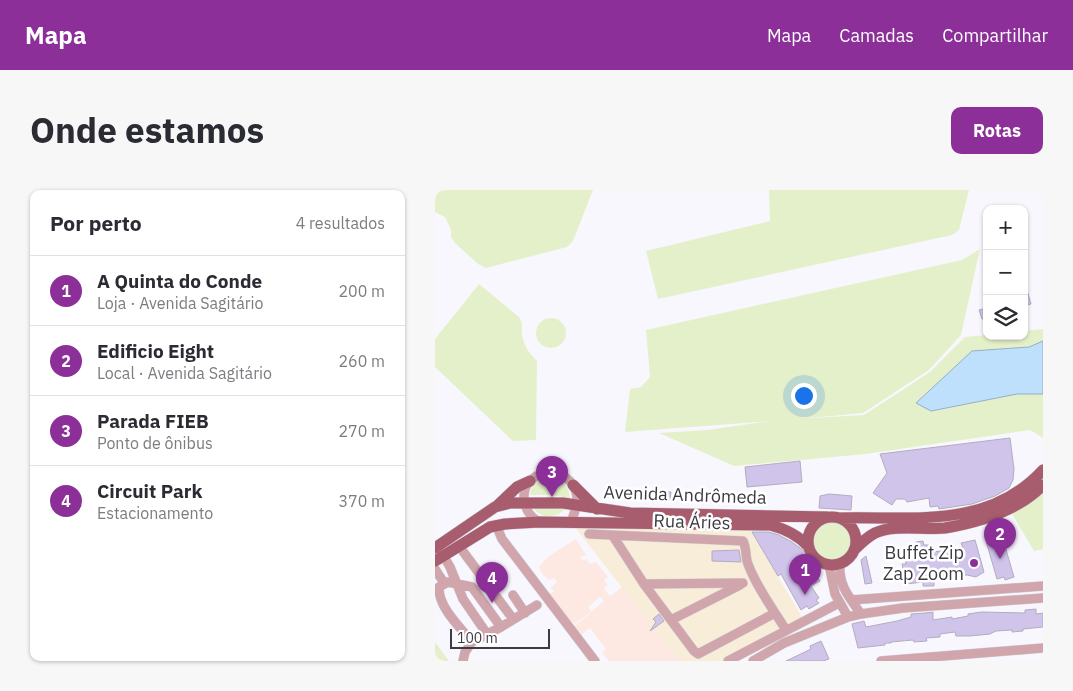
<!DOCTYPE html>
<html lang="pt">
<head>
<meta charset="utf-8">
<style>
  :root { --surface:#fff; --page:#f7f7f7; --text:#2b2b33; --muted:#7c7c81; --line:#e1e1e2; --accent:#8c2f99 }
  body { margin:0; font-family:"IBM Plex Sans",sans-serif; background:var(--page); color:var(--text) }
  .controls { position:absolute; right:15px; top:15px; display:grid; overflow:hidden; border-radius:10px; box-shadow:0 1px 4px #0004 }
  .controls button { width:45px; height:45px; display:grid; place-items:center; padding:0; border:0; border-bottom:1px solid var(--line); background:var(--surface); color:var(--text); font:25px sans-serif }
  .scale { position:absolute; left:15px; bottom:12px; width:100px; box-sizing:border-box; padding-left:5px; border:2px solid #3d3a42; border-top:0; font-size:14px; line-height:18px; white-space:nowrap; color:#3d3a42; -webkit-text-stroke:4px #fff; paint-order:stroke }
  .you { position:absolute; left:368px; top:205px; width:18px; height:18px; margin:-12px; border:4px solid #fff; border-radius:50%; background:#1a73e8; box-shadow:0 0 0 8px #1a73e833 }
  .badge { display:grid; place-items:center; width:32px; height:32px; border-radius:50%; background:var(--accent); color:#fff; font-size:16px; font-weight:700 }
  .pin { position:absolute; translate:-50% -41px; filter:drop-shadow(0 1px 2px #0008) }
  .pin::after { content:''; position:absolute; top:26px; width:18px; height:15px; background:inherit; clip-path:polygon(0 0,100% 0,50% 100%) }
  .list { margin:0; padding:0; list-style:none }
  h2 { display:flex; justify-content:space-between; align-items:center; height:65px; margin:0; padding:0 20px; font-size:21px }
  h2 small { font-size:16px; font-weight:400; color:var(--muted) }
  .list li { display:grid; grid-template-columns:32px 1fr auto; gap:15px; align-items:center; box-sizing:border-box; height:70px; padding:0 20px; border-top:1px solid var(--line) }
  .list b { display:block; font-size:19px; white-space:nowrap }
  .list p { margin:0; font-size:16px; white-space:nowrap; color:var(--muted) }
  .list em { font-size:16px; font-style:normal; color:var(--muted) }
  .icon { flex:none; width:28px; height:28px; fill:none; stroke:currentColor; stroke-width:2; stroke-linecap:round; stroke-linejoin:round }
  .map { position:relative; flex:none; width:608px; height:471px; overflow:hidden; border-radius:10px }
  header { display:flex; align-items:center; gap:30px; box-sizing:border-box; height:70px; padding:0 25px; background:var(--accent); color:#fff }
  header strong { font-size:24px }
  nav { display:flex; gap:28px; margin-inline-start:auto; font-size:18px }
  .intro { display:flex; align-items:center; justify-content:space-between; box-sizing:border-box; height:120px; padding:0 30px }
  h1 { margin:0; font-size:35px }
  .button { padding:12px 22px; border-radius:10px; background:var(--accent); color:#fff; font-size:18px; font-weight:700 }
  main { display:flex; gap:30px; padding:0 30px }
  aside { flex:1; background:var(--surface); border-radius:10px; box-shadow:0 1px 4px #0004 }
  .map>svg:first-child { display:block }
  .commercial { fill:#f8edd8 }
  .education { fill:#fde9e2 }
  .green { fill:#e4f0ca }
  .water { fill:#bee0fd; stroke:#97aec5 }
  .building { fill:#d0c4ea; stroke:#b2adbe }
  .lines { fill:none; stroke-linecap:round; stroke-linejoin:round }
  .minor-casing { stroke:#d3d1d8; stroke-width:10 }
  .major-casing { stroke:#d3d1d8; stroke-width:12 }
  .minor { stroke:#d0a5ac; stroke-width:9 }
  .major { stroke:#a75d6d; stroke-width:11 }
  .poi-dot { fill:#8c2f99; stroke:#fff; stroke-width:2 }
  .labels { text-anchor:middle; stroke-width:5; stroke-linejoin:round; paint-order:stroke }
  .street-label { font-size:18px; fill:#3d3a42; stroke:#fff }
  .poi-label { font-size:18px; fill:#3d3a42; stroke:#fff; text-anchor:end }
</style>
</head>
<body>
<header>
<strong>Mapa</strong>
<nav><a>Mapa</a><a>Camadas</a><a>Compartilhar</a></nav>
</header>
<div class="intro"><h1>Onde estamos</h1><a class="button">Rotas</a></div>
<main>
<aside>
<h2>Por perto<small>4 resultados</small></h2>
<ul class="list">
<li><span class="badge">1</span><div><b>A Quinta do Conde</b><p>Loja · Avenida Sagitário</p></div><em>200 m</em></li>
<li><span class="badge">2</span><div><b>Edificio Eight</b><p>Local · Avenida Sagitário</p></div><em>260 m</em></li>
<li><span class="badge">3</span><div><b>Parada FIEB</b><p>Ponto de ônibus</p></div><em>270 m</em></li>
<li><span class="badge">4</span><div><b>Circuit Park</b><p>Estacionamento</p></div><em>370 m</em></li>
</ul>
</aside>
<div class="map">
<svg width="608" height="471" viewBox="0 0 608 471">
  <rect width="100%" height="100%" fill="#f9f7fe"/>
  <path class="commercial" d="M139 336 314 337 367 427 287 471H244Z"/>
  <path class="education" d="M141 349 151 365 145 367 148 371 151 369 155 374 161 372 173 387 169 390 173 395 169 398 175 406 187 397 244 471H174L167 462 171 459 155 438 143 447 137 438 169 411 165 407 153 417 156 421 140 434 138 431 135 434 110 405 120 401 115 398 122 392 119 388 114 390 107 384 104 377 113 367Z"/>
  <path class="green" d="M0 0H158L138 51 132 57 51 78 43 74 20 53 16 47V40L10 27 0 22Z
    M334 0H534L524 40 517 45 223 109 211 61 335 31Z
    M545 59 526 145 494 180 428 223 375 228 429 225 495 182 530 147 552 145V146H589V141L608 139V248L595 240 431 264 299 276 224 243 273 240 334 231 190 242 195 199 206 197 215 187 211 140 527 70Z
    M44 94 84 127C88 134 87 136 87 143 88 155 94 163 102 171L101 250 78 251 0 177V149Z
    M101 143a15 15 0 1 1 30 0a15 15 0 1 1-30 0Z
    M111 287C125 287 134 294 135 308L116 305H95C96 295 102 290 111 287Z
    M608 300V359L599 361 577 324Z
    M97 316 132 317C122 329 105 330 97 316Z
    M376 352a21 21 0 1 1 42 0a21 21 0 1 1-42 0Z
    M0 452 14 471H0Z"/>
  <path class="water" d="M608 151V204H582L496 221 481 213 537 161 594 157Z"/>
  <path class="building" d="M591 97 596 114 589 116V98Z
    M552 118V128L547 129 544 120Z
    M575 248 579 279 578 290 574 298 560 306 537 314 504 319 503 316 495 317 494 308 472 312 470 309H461L457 315 438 303 452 283 445 264Z
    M365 271 367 292 312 297 310 277Z
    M216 301 236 302 235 310 216 309Z
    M256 303H298V310L256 311Z
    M394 304 417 306 416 320 384 318 385 306Z
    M317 342H334L344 345 357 352 373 364 374 366 368 370 377 386 380 384 385 391 376 396 384 408 381 410 384 413 374 419 372 416 366 420 346 384 343 386Z
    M567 346 579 387 570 390 569 387 562 389 551 351Z
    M540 350 549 382 541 387 532 385 499 387V396H488V392L471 394 467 374H471L469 362 481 360V352L488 351 489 355H497L498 362 528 358 526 353Z
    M304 360 306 372 277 371V361Z
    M431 366 437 393 430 394 426 370Z
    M601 419V424L608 423V437L588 439V441L577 442V440L561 441 555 444 535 446H521L520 442 505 444V447L491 448 492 451 479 452 478 450 456 452V453H450V455L423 458 417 434 429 431 431 437 462 431 476 427V424L490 423 498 422V430L517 427V429L533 426V424L546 422 590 423V420Z
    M224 424 229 431 215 441 221 432 218 429Z
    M386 451 394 469 388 471H351L376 459 375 456Z"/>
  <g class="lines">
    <defs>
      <path id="minor" d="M104 332C97 328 92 323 90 314 81 278 137 270 142 307 143 316 138 325 136 333
        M61 335 67 349 160 471
        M154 344 308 351C312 358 310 367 313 374 322 398 338 419 351 440
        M178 346 209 394 259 461 263 464 340 423
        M24 356 78 429
        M8 365 15 377 28 409 52 444
        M405 373C403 395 414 407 426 424
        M394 375 400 404 413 427
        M0 379 9 393
        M209 394 308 393
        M78 405 90 423
        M416 410 608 396
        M236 430 305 395
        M66 437 37 397 13 392 4 397C3 417 25 437 37 452L66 437 102 415
        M28 471 30 462 37 452
        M293 471 404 413
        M318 471 349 453 413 427 426 424 468 418 608 408
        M446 471 608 458"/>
      <path id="major" d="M138 295 162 319
        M63 315 82 297 95 291
        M373 351a24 24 0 1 1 48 0a24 24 0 1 1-48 0Z
        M404 328C477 326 553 340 608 280
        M0 358 60 317 75 313H128L195 323 392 327
        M419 360C425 354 432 347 440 343 458 334 490 340 510 338 545 332 583 321 608 295
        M0 371 55 337 70 334 104 332 335 335C351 339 363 345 374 357"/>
    </defs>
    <use href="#minor" class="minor-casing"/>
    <use href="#major" class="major-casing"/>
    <use href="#minor" class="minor"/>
    <use href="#major" class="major"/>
  </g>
  <circle class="poi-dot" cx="539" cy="373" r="5"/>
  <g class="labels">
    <g class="street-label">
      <text transform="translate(250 305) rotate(2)" y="6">Avenida Andrômeda</text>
      <text transform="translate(257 332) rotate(2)" y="6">Rua Áries</text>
    </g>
    <g class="poi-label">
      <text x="529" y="369">Buffet Zip<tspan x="529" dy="21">Zap Zoom</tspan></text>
    </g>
  </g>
</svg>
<div class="controls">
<button>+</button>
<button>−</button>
<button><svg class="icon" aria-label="layers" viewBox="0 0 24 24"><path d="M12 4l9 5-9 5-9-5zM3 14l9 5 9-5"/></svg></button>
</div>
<div class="scale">100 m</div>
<div class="you"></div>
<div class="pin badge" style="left:370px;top:405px">1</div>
<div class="pin badge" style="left:565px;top:369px">2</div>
<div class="pin badge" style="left:117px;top:307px">3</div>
<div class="pin badge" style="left:57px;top:413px">4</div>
</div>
</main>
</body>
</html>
